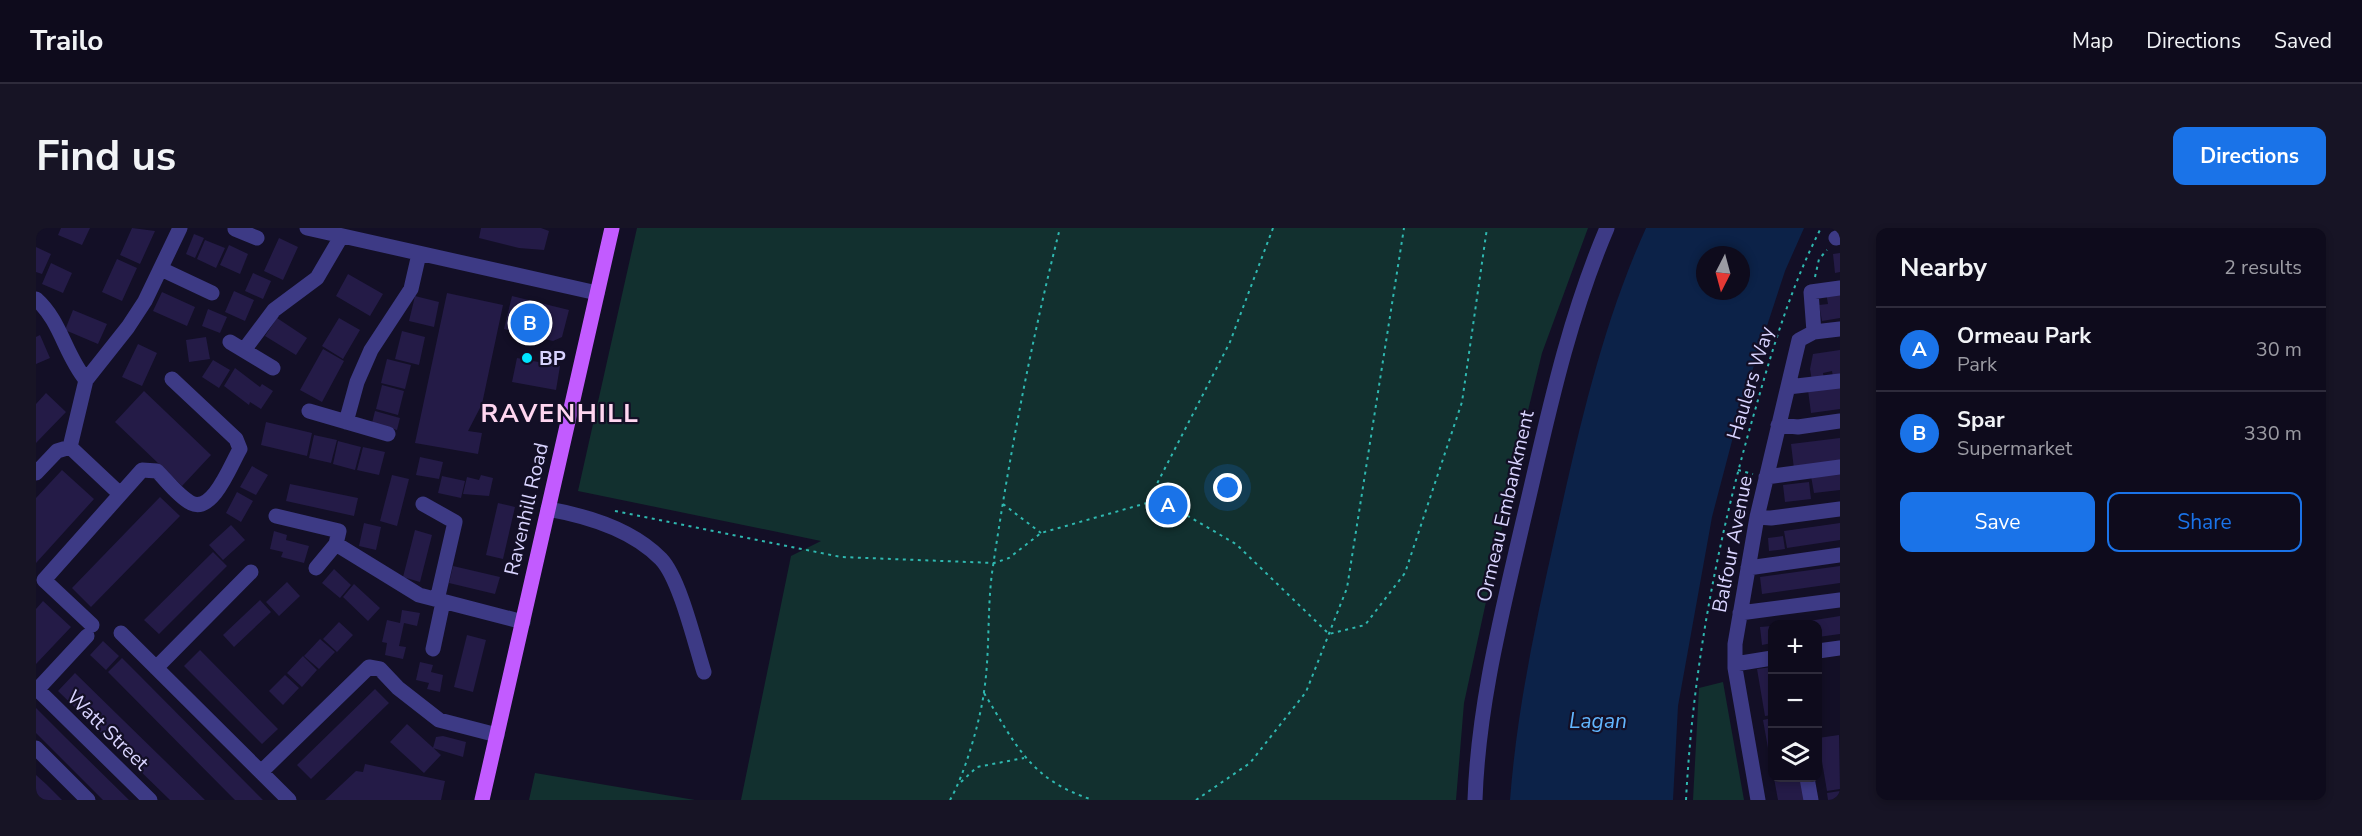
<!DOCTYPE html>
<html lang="en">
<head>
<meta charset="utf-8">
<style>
  :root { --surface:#0e0b1c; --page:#171425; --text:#f1f3f6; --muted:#9b9ba3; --line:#2e2b3b; --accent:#1a73e8 }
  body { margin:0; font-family:"Nunito Sans",sans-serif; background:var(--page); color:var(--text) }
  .controls { position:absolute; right:18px; bottom:18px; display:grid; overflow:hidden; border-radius:12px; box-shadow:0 3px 9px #0003 }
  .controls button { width:54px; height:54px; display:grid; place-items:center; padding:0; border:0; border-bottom:2px solid var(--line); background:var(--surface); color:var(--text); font:30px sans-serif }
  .compass { position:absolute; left:1660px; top:18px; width:54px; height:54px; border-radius:50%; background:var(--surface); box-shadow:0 3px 9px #0003; rotate:186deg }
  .you { position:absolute; left:1192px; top:260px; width:21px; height:21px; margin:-15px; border:4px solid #fff; border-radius:50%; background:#1a73e8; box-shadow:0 0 0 9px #1a73e833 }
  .badge { display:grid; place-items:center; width:39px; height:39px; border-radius:50%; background:var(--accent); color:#fff; font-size:20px; font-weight:700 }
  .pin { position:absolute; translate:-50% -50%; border:3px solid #fff; box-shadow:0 2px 6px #0006 }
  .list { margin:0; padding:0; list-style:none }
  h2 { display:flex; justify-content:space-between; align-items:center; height:78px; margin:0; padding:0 24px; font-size:26px }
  h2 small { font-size:20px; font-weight:400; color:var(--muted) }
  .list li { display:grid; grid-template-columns:39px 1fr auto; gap:18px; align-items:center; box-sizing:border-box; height:84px; padding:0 24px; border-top:2px solid var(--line) }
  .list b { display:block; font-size:22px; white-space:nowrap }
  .list p { margin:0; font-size:20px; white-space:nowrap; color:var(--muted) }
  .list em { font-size:20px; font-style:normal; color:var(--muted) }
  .actions { display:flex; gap:12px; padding:18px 24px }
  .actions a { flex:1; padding:14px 0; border:2px solid var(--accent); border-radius:12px; text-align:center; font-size:21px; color:var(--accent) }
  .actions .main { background:var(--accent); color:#fff }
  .icon { flex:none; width:33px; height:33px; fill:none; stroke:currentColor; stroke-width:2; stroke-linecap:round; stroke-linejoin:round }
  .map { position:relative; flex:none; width:1804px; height:572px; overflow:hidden; border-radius:12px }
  header { display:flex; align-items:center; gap:36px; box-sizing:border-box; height:84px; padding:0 30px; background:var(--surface); border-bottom:2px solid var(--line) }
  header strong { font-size:28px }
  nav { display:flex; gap:33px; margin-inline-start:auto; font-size:21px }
  .intro { display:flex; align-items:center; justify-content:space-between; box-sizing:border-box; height:144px; padding:0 36px }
  h1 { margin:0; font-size:42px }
  .button { padding:15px 27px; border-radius:12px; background:var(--accent); color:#fff; font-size:21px; font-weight:700 }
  main { display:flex; gap:36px; padding:0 36px }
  aside { flex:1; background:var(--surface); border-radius:12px; box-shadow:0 3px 9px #0003 }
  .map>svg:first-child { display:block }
  .green { fill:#12302f }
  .water { fill:#0c2248; fill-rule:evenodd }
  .building { fill:#241b47 }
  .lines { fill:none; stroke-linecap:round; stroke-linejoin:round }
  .path { stroke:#2fb8b0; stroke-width:2; stroke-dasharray:3 4.5; stroke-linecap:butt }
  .minor { stroke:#3d3a85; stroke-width:15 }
  .major { stroke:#c25bff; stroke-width:15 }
  .poi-dot { fill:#00e5ff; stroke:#130f26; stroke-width:2 }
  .labels { text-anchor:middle; stroke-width:4.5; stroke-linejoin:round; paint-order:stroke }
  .poi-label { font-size:20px; font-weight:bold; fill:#d9d4ff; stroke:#130f26; text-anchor:start }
  .street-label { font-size:20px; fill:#d9d4ff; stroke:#130f26 }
  .water-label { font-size:21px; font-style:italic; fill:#62b6ff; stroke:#130f26 }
  .district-label { font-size:26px; font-weight:bold; letter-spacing:1.5px; fill:#ffd6f0; stroke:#130f26 }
</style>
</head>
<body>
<header>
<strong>Trailo</strong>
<nav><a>Map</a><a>Directions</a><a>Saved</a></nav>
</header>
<div class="intro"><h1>Find us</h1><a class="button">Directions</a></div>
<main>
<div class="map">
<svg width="1804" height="572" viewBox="0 0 1804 572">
  <rect width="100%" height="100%" fill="#130f26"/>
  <path class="green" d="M601 0H1552L1506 125 1488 199 1428 475 1420 572H705L755 328 785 313 542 263Z
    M1687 454 1708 572H1657L1663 460Z
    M499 545 659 572H493Z"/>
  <path class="water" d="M1610 0H1768L1749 43 1707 171 1676 289 1642 478 1637 572H1474C1481 481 1500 393 1520 304 1543 201 1566 97 1610 0ZM1669 27H1705V63H1669Z"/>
  <path class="building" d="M25 0H54L46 17 22 7Z
    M96 0 119 3 104 36 84 27Z
    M445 0H505L513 3 508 22 483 20 443 10Z
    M158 6 168 10 159 30 150 26Z
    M243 10 262 19 247 52 228 43Z
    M169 12 189 20 180 40 161 31Z
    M193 17 212 26 204 46 184 37Z
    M0 19 15 26 6 46 0 44Z
    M1804 25V44L1799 45 1797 26Z
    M81 31 101 40 86 73 66 64Z
    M15 35 36 45 27 65 6 56Z
    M217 45 235 53 227 71 209 63Z
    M312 46 347 66 334 88 300 68Z
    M198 63 218 72 209 93 189 84Z
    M1804 63V90L1786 93 1783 77 1792 76 1790 65Z
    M126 64 159 79 151 98 117 83Z
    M411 65 467 77 446 176 432 203 446 205 442 226 379 215Z
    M379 68 403 74 398 99 373 93Z
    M476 68 533 82 526 109 517 113 468 101Z
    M172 81 191 89 184 105 166 98Z
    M37 82 71 96 62 116 29 102Z
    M241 90 271 110 260 127 229 108Z
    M303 90 324 102 307 131 286 118Z
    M366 103 389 109 383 137 359 131Z
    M4 107 14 130 0 136V109Z
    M170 109 174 131 153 134 150 112Z
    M102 116 121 125 106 158 86 149Z
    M287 121 308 133 286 174 264 162Z
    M1804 122V148L1797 149 1796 143 1787 145 1788 151 1776 153 1774 141 1777 126Z
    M481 130 524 138 520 162 476 154Z
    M351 131 375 137 369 161 345 155Z
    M177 132 194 142 183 160 166 149Z
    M199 140 224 159 226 156 237 163 225 181 214 174 213 177 188 158Z
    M346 157 368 163 362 187 340 181Z
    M1804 158V181L1775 185 1772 162Z
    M108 163 175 227 146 258 79 194Z
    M10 165 30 184 0 215V176Z
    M339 183 364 190 361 202 336 195Z
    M230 194 276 205 271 228 225 217Z
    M278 207 301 212 295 235 273 230Z
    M1804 210V234L1758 241 1755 216Z
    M302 213 325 219 319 242 297 236Z
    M327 219 349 224 343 247 321 242Z
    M384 229 407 234 403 251 380 247Z
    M216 238 232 247 220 267 204 259Z
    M26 242 58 271 0 335V270Z
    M1804 245V262L1778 265 1775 248Z
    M356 247 373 251 361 298 344 293Z
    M445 247 457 250 453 268 427 266 431 249 443 252Z
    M406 248 429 253 425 270 402 265Z
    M1773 254 1775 271 1749 274 1747 257Z
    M254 256 322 270 318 288 250 273Z
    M201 264 217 273 205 294 190 285Z
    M124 269 144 288 55 379 36 360Z
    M462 275 479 279 467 331 450 327Z
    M328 295 345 299 340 322 323 318Z
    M1804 295V312L1751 320 1748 303Z
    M195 297 209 312 187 332 173 317Z
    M379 302 396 307 384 354 367 349Z
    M238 303 251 307 250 312 273 318 268 335 245 329 247 324 234 321Z
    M1747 308 1749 321 1733 323 1732 310Z
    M177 324 191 338 123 406 108 392Z
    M417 338 464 349 459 366 413 355Z
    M1804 338V355L1726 366 1724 349Z
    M298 341 315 357 304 370 286 355Z
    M251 354 264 368 243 388 230 374Z
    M318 356 344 380 332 393 307 369Z
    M224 372 235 384 198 419 187 407Z
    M7 373 35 399 0 436V381Z
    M366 382 384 385 381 398 368 395 363 418 370 419 367 431 349 427 351 415 346 414 351 392 364 395Z
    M1804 388V406L1782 409V396H1754Z
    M303 394 317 407 301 424 287 411Z
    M1736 398V415L1726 417 1724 399Z
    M431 407 450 412 437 464 418 459Z
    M284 411 299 424 283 441 268 428Z
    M67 413 83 428 70 442 54 427Z
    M164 422 242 501 226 516 148 438Z
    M267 428 281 442 266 459 251 445Z
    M86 430 105 449 227 572H199L193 566 72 444Z
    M384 434 397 437 395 444 407 447 404 464 391 461 393 455 380 452Z
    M1736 439V487L1729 488 1721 441Z
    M39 445 86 491 169 572H134L22 463Z
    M249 447 263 460 247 477 233 463Z
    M339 461 353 475 275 551 261 537Z
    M0 480 28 508 93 572H67L0 505Z
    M1736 490V537H1735L1727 492Z
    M371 496 405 527 388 545 354 514Z
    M1803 507 1804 561 1791 563 1782 510Z
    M407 508 430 514 427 529 397 520 400 509Z
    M329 536 409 553 405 572H289L320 543 327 544Z
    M0 547 10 556 26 572H5L0 567Z
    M1738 550H1765L1769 572H1742Z
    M1804 563V572H1792L1791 565Z"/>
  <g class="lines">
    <path class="path" d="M1779 49 1783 31 1791 22
      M1702 242 1717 246
      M1111 275 1194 114 1237 0
      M967 276 1005 305
      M579 283 805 329 958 335 973 330 1005 305 1111 275 1150 287 1200 316 1293 406 1329 397 1369 345 1426 174 1451 0
      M948 465C980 517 994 552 1057 572
      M925 554 941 539 988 530
      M914 572C929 546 944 493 948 464 954 424 951 384 956 345 973 229 995 114 1024 0
      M1160 572 1214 535 1270 464 1311 360 1368 0
      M1650 572C1657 438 1682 308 1720 179 1737 119 1756 56 1785 0"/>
    <path class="minor" d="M271 0 561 65
      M199 1 221 10
      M1800 10 1804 9
      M125 41 176 65
      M0 71C25 93 29 127 50 152
      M1778 104 1775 64 1804 60
      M194 114 237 140
      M208 122 238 82 281 50 305 9
      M1752 159 1804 153
      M273 183 352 206
      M310 194 321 154 335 122 375 61 383 26
      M1742 197 1762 199 1804 193
      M34 219 50 152 92 99 109 73 144 0
      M0 245 21 223 34 219 84 266
      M1730 249 1804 239
      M387 276 419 294 401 372
      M512 281C552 288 596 301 625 331 644 351 659 416 668 444
      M240 288 303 303 300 316 383 367 487 394
      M1721 289 1735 290 1804 281
      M280 340 300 316
      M1712 340 1804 327
      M1704 385 1804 372
      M56 397 8 352 106 242 121 243C131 253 142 268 155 275 177 286 195 236 204 221L200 211 136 151
      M85 405 253 572
      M397 421 407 374
      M1782 423 1804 420
      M1699 436 1736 430
      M120 440 215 344
      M1 461 114 572
      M0 463 51 408
      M0 520 52 572
      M225 544 333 439 344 441 362 460 403 492 461 507
      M1771 550 1775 572
      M1439 572C1442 479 1465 389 1486 298 1510 197 1530 96 1571 0
      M1722 572 1699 440V416L1721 289 1763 112 1778 104 1804 101"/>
    <path class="major" d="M446 572 576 0"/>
  </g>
  <circle class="poi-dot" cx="491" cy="130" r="6"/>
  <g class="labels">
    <g class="poi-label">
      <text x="503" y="137">BP</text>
    </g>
    <g class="street-label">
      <text transform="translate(1714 155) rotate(-73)" y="7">Haulers Way</text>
      <text transform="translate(1469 278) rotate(-77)" y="7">Ormeau Embankment</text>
      <text transform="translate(490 281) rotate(-77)" y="7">Ravenhill Road</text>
      <text transform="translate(1696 316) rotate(-79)" y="7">Balfour Avenue</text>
      <text transform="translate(72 502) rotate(44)" y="7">Watt Street</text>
    </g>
    <g class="water-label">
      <text x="1562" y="500">Lagan</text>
    </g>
    <g class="district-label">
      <text x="524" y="194">RAVENHILL</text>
    </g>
  </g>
</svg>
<div class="controls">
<button>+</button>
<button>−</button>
<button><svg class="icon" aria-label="layers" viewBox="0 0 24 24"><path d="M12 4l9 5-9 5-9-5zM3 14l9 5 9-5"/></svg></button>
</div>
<svg class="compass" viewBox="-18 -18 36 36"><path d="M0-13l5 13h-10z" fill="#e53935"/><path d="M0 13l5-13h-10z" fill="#9b9ba3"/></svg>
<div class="you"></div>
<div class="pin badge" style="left:1132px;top:277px">A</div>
<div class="pin badge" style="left:494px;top:95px">B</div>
</div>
<aside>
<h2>Nearby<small>2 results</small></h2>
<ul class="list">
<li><span class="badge">A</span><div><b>Ormeau Park</b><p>Park</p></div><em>30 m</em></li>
<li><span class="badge">B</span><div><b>Spar</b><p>Supermarket</p></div><em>330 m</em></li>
</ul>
<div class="actions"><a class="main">Save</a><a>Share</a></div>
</aside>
</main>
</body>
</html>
